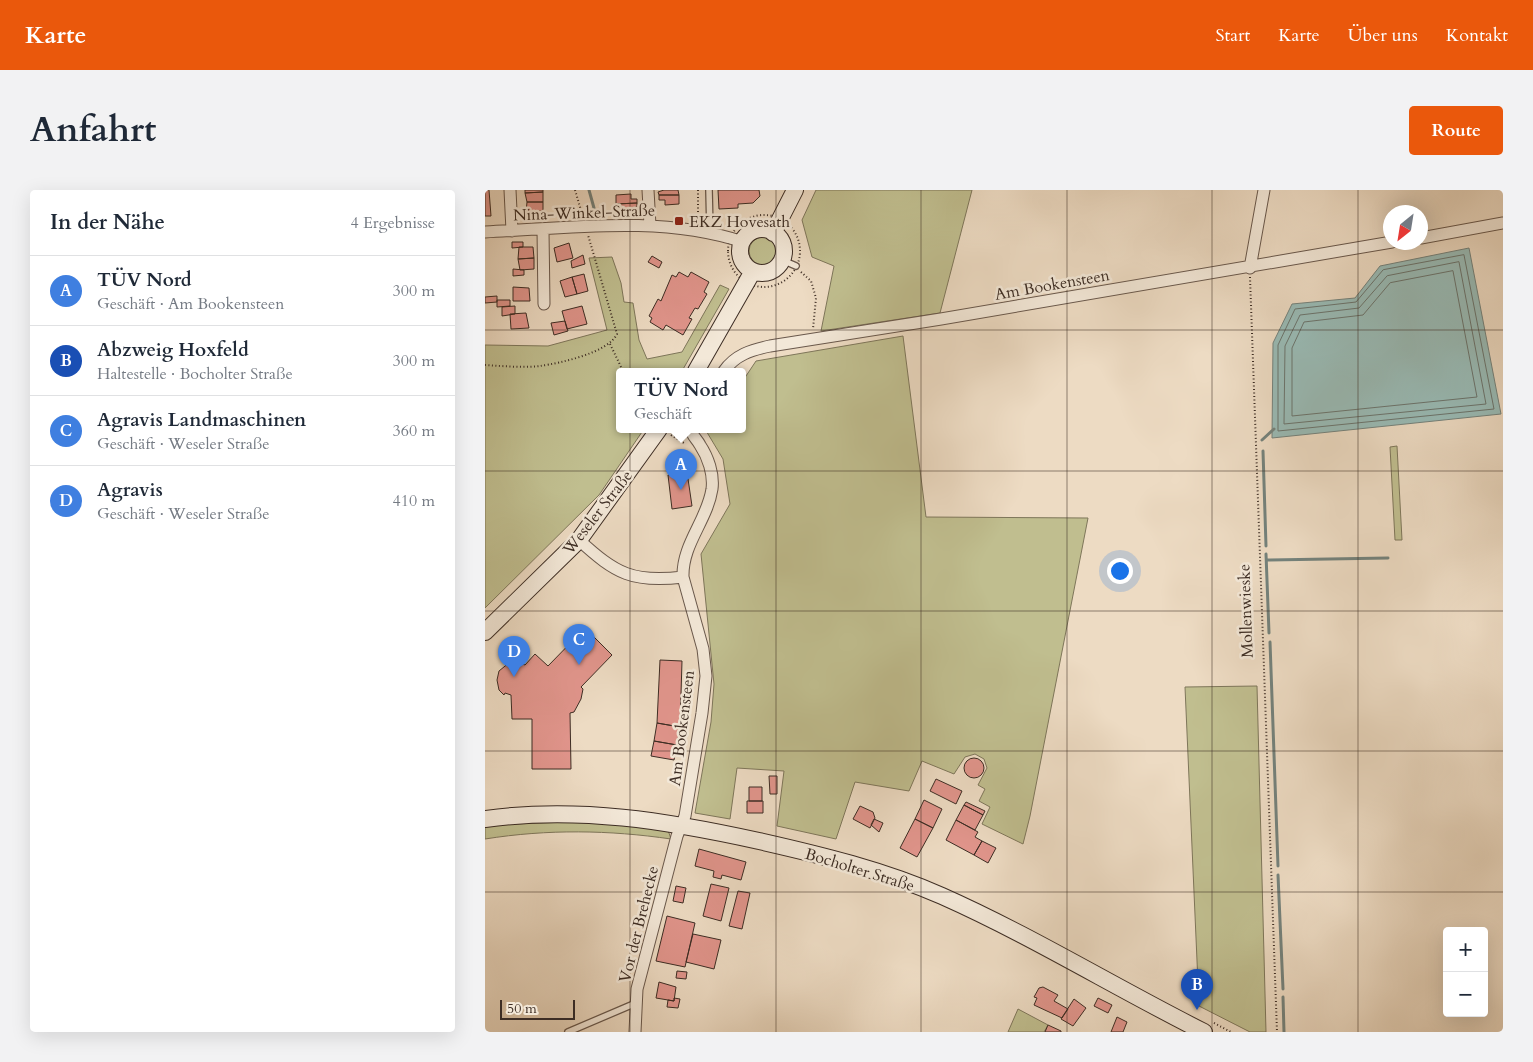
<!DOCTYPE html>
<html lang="de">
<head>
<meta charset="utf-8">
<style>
  :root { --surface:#fff; --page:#f2f2f3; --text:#1f2937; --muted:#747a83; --line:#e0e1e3; --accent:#ea580c }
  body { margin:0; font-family:Cardo,serif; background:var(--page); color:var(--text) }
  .controls { position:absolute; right:15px; bottom:15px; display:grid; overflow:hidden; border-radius:5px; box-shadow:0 5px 20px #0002 }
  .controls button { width:45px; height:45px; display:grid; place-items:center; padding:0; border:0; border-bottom:1px solid var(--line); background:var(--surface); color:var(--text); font:25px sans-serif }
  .compass { position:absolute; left:898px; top:15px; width:45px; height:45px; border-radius:50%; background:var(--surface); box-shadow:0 5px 20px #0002; rotate:210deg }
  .scale { position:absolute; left:15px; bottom:12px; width:75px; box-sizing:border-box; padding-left:5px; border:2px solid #3d2d24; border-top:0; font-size:14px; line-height:18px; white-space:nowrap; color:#3d2d24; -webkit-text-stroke:4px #f3e8d8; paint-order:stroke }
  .you { position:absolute; left:634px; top:380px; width:18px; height:18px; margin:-12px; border:4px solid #fff; border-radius:50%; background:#1a73e8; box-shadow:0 0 0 8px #1a73e833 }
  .badge { display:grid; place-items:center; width:32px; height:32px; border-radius:50%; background:var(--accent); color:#fff; font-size:16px; font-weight:700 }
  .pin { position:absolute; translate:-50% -41px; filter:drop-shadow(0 1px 2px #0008) }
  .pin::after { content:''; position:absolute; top:26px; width:18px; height:15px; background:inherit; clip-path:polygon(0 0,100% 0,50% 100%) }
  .popup { position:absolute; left:131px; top:178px; width:130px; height:65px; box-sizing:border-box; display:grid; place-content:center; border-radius:5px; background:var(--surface); filter:drop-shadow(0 1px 4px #0005); font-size:16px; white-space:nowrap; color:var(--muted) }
  .popup b { font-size:19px; color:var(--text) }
  .popup::after { content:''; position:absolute; left:50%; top:100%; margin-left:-10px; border:10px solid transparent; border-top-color:var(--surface) }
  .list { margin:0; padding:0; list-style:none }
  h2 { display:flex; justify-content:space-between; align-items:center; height:65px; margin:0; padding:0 20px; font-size:21px }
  h2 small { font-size:16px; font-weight:400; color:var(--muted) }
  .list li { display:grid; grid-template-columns:32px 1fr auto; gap:15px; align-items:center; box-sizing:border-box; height:70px; padding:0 20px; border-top:1px solid var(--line) }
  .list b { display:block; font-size:19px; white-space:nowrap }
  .list p { margin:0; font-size:16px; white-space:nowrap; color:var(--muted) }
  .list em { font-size:16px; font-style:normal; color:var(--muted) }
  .map { position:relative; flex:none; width:1018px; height:842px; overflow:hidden; border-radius:5px }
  header { display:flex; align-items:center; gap:30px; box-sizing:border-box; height:70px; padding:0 25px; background:var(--accent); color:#fff }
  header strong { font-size:24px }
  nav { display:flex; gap:28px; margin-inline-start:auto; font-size:18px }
  .intro { display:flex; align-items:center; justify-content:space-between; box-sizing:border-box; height:120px; padding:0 30px }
  h1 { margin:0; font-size:35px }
  .button { padding:12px 22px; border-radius:5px; background:var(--accent); color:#fff; font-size:18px; font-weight:700 }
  main { display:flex; gap:30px; padding:0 30px }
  aside { flex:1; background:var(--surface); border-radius:5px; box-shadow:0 5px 20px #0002 }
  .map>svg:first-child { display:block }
  .green { fill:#c0be8f; stroke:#7e765a }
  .water { fill:#99bbb6; stroke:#74827c }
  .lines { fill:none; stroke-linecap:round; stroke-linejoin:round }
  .shore { stroke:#6b746d; stroke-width:1 }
  .stream { stroke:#74827c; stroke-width:3 }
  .building { fill:#e1958c; stroke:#3d2d24 }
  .lane-casing { stroke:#69584c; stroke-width:8 }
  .street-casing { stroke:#69584c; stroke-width:13 }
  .secondary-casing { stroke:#3d2d24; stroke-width:18 }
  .path { stroke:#3d2d24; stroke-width:2; stroke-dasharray:1 2.5; stroke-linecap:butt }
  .lane { stroke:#f3e8d8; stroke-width:5.5 }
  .street { stroke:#f3e8d8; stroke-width:11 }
  .secondary { stroke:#f3e8d8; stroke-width:16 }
  .grid { fill:none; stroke:#3d2d24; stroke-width:1; stroke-opacity:0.55 }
  .poi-dot { fill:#8f2418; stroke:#f3e8d8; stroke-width:2 }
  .labels { text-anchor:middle; stroke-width:5; stroke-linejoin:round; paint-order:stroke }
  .street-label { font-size:16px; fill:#3d2d24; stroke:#f3e8d8 }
  .poi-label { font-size:16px; fill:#3d2d24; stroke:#f3e8d8; text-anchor:start }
</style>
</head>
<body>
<header>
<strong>Karte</strong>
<nav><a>Start</a><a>Karte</a><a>Über uns</a><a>Kontakt</a></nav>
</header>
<div class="intro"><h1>Anfahrt</h1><a class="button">Route</a></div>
<main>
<aside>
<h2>In der Nähe<small>4 Ergebnisse</small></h2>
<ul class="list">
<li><span class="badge" style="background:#3f7fe0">A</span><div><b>TÜV Nord</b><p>Geschäft · Am Bookensteen</p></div><em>300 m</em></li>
<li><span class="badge" style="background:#1a4fb4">B</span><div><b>Abzweig Hoxfeld</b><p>Haltestelle · Bocholter Straße</p></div><em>300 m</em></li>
<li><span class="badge" style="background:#3f7fe0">C</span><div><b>Agravis Landmaschinen</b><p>Geschäft · Weseler Straße</p></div><em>360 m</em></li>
<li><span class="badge" style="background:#3f7fe0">D</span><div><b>Agravis</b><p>Geschäft · Weseler Straße</p></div><em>410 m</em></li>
</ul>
</aside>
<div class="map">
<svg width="1018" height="842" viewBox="0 0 1018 842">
  <rect width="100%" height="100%" fill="#eddbc3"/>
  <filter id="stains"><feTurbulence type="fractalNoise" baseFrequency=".004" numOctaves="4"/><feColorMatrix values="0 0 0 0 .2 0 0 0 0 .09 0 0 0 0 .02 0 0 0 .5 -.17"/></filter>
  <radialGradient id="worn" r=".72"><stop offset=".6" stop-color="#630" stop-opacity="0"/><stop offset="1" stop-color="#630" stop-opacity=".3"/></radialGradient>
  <path class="green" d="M331 0H487L455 123 336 141 349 76 327 67 317 30Z
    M264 61a14 14 0 1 1 28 0a14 14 0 1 1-28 0Z
    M127 67 136 93 139 112 148 113 154 150 162 169 197 162 235 95 244 99 197 181H135V239H159L114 305 0 418V155L63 156 122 140 104 68Z
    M418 146 441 327 603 328 545 626 538 654 497 634 505 617 494 611 500 599 493 595 502 578 499 569 490 564 480 567 469 584 437 571 424 601 370 592 351 649 292 636 299 581 252 578 245 629 210 623 226 532 229 494 216 364 245 314 238 269 220 239H257V192L271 171Z
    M912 256 917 350H910L905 257Z
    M772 496 781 842H765L714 816 700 497Z
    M110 631 180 639 184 643 186 649C124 640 63 639 0 649V635Z
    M533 819 563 835 559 842H523Z"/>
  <path class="water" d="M984 58 1016 224 787 248 788 153 807 114 870 108 895 76Z"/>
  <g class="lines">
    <path class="shore" d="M979 65 1009 219 793 241V155L810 119 871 112 898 80Z
      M974 72 1001 214 799 234 800 156 815 125 874 118 902 86Z
      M968 81 992 207 807 226V158L819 132 878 125 905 93Z"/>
    <path class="stream" d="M104 0 109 18
      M777 250 789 239
      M778 261 781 356
      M781 364 784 443
      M782 370 903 368
      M785 452 793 676
      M793 685 798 799
      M798 807 799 842"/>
  </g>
  <path class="building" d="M0 0H4L6 26H0Z
    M40 0H58V2L40 3Z
    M179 0H193L194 5H174L173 2Z
    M233 0H274L275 6 268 13 253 14V18L234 19Z
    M58 2V12H42L40 3Z
    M146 4V9H152V13L131 14V5Z
    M174 5H194V14L180 15V10H174Z
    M42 12H58V21L41 22Z
    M152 13V17L146 18V22L132 23 131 14Z
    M27 52H38V57L27 58Z
    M84 53 88 68 72 72 69 58Z
    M34 57H48L49 68 33 69Z
    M98 65 100 74 87 78 86 71Z
    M167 66 177 72 174 78 163 72Z
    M49 68V79L35 80 33 69Z
    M28 79 39 80V85L28 86Z
    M194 82 203 87 206 82 224 92 219 102 222 104 213 119 210 118 204 128 207 129 198 145 181 135 178 140 165 132 167 128 164 126 173 109 176 111 187 85 191 87Z
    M99 84 103 101 92 104 87 87Z
    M87 87 92 104 80 107 75 91Z
    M28 97 44 98 45 111H28Z
    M12 106V112L0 113V107Z
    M12 110H25V116L12 117Z
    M30 116V124L17 126V117Z
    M97 116 102 134 82 139 77 121Z
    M41 123 44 138 26 139 25 124Z
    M80 131 83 141 69 145 66 133Z
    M202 282 207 316 187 319 183 285Z
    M100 438 127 465 96 497 98 499 96 509 89 522 85 523 86 579H47V529H27L26 505 20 503 19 505 14 500 12 490 14 481 25 472H33L40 475 50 464 63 476Z
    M175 470 197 471 195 537 172 533Z
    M172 533 195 537 192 555 169 551Z
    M169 551 192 555 189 570 166 566Z
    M479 578a10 10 0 1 1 20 0a10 10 0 1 1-20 0Z
    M284 586H292V604H285Z
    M451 589 477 601 471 614 445 601Z
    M264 597H277V611H264Z
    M439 610 457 619 448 638 430 629Z
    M262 611H278V623H262Z
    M481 612 500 621 498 625 479 615Z
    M479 615 498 625 490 640 471 630Z
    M375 616 388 622 390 628 385 638 368 629Z
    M389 629 398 633 394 642 386 635Z
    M430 629 448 638 432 667 415 658Z
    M471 630 493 642 490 647 497 651 489 665 461 650Z
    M497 651 511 658 503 673 489 665Z
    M214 659 261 672 256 690 237 685 236 689 228 687 229 681 210 676Z
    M226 694 244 698 236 731 218 726Z
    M191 696 201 698 198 713 188 711Z
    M253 701 265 703 257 739 244 736Z
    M182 726 210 733 200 777 171 771Z
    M208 744 236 750 229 779 201 772Z
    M192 781 202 782 201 789 191 788Z
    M174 792 191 797 189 811 171 808Z
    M558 797 573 805 569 811 583 819 577 828 549 815 552 808 549 807 554 798Z
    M189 808 195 809 193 818 182 817 183 810 189 811Z
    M613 808 627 815 623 823 609 816Z
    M589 809 601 818 588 836 576 829Z
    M632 827 642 832 638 842H626Z
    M563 835 576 841V842H560Z"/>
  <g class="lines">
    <defs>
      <path id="lane" d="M224 0 225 42
        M297 70 311 76
        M83 842 151 813"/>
      <path id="street" d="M25 0 27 41
        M163 0 165 35
        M58 40 59 114
        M0 42C85 38 176 25 258 52
        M936 48 1018 33
        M765 78 779 0
        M239 181C250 165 266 160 285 156L456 129 907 52
        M94 350C131 384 148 393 198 387
        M150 842 152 799 192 646 200 626 217 523 221 486 218 459 198 387C197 354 222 331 227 299 229 284 223 267 215 255 212 249 206 245 206 239"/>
      <path id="secondary" d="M255 61a22 22 0 1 1 44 0a22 22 0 1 1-44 0Z
        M288 43 310 0
        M211 181 268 81
        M0 442 94 350 174 239
        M0 629C93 616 183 631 274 651 336 665 398 680 457 706 547 746 631 798 719 842"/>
    </defs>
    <use href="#lane" class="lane-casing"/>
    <use href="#street" class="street-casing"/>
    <use href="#secondary" class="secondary-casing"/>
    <path class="path" d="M90 0 98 27
      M213 0V30
      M243 61a36 36 0 1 1 72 0a36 36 0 1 1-72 0Z
      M316 82 326 91 331 108 328 139
      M765 87 792 842
      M125 154 138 181
      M0 175C18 176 37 178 55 176 75 173 123 163 132 144L103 45
      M186 245 199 253
      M729 833 746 842"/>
    <use href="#lane" class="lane"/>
    <use href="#street" class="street"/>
    <use href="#secondary" class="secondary"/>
  </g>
  <path class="grid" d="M145 0V842M291 0V842M436 0V842M582 0V842M727 0V842M873 0V842M0 140H1018M0 281H1018M0 421H1018M0 561H1018M0 702H1018"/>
  <rect class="poi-dot" x="189" y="26" width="10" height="10" rx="2.5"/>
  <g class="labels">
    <g class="street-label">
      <text transform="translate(99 22) rotate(-2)" y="6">Nina-Winkel-Straße</text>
      <text transform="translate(567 94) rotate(-10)" y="6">Am Bookensteen</text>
      <text transform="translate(112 322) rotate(-52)" y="6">Weseler Straße</text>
      <text transform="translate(760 421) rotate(-92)" y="6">Mollenwieske</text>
      <text transform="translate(196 538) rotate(-83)" y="6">Am Bookensteen</text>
      <text transform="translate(375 679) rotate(17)" y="6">Bocholter Straße</text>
      <text transform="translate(153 734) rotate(-76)" y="6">Vor der Brehecke</text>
    </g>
    <g class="poi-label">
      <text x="204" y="37">EKZ Hovesath</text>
    </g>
  </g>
  <rect width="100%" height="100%" filter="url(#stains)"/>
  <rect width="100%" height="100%" fill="url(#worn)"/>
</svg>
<div class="controls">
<button>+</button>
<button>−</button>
</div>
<svg class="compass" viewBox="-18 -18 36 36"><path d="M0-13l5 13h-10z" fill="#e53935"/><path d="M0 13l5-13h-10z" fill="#747a83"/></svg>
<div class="scale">50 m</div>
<div class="you"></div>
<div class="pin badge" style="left:196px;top:300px;background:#3f7fe0">A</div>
<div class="popup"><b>TÜV Nord</b>Geschäft</div>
<div class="pin badge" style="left:712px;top:820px;background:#1a4fb4">B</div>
<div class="pin badge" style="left:94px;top:475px;background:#3f7fe0">C</div>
<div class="pin badge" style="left:29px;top:487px;background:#3f7fe0">D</div>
</div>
</main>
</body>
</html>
